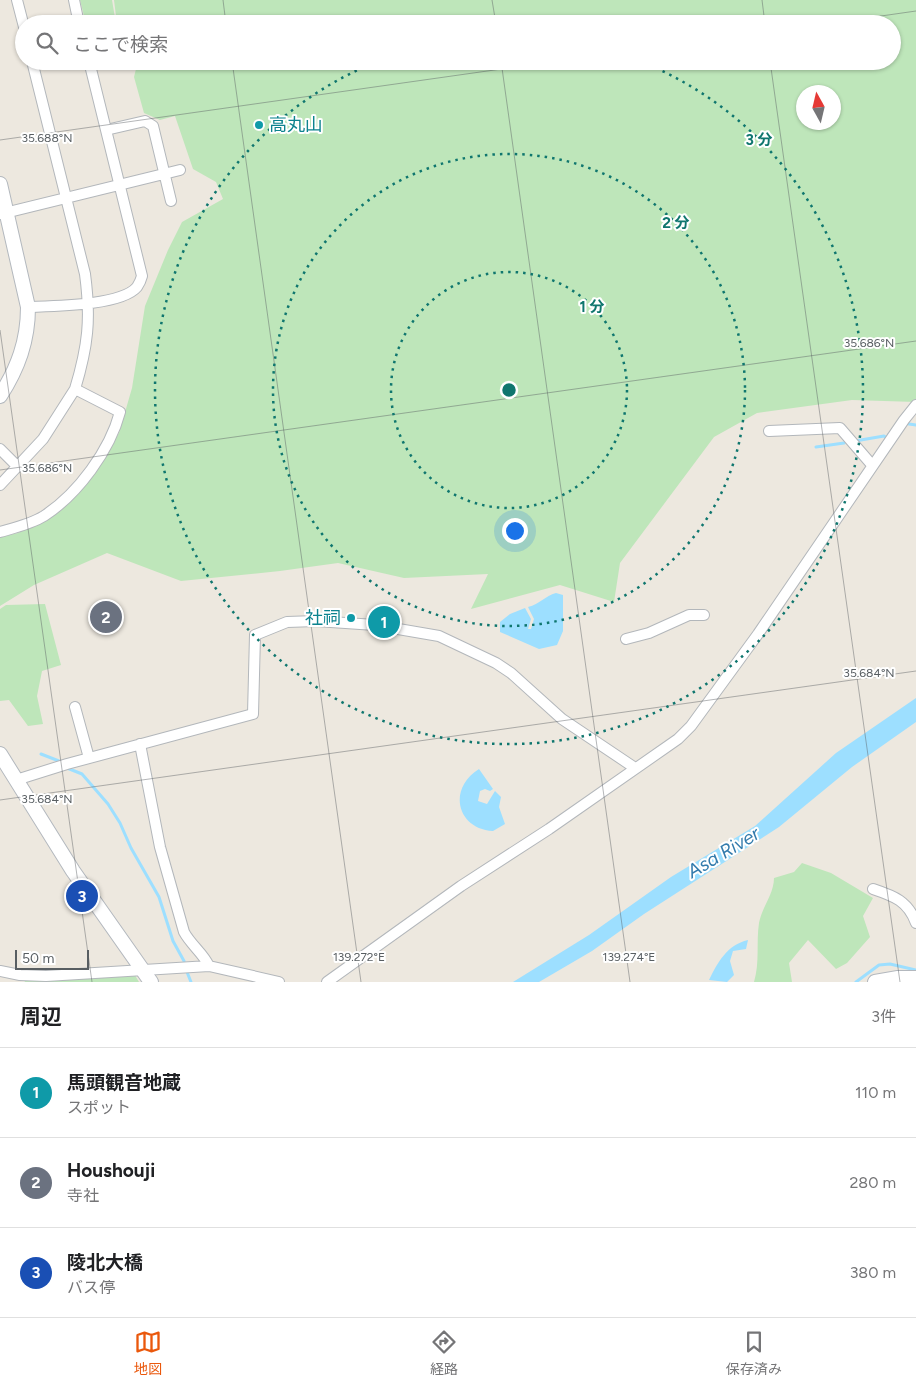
<!DOCTYPE html>
<html lang="ja">
<head>
<meta charset="utf-8">
<style>
  :root { --surface:#fff; --page:#f2f2f2; --text:#202124; --muted:#757577; --line:#e0e0e0; --accent:#ea580c }
  body { margin:0; font-family:Figtree,"Noto Sans JP",sans-serif; background:var(--page); color:var(--text) }
  .compass { position:absolute; left:796px; top:85px; width:45px; height:45px; border-radius:50%; background:var(--surface); box-shadow:0 1px 4px #0004; rotate:352deg }
  .scale { position:absolute; left:15px; bottom:12px; width:74px; box-sizing:border-box; padding-left:5px; border:2px solid #585e62; border-top:0; font-size:14px; line-height:18px; white-space:nowrap; color:#585e62; -webkit-text-stroke:4px #fff; paint-order:stroke }
  .you { position:absolute; left:514px; top:530px; width:18px; height:18px; margin:-12px; border:4px solid #fff; border-radius:50%; background:#1a73e8; box-shadow:0 0 0 8px #1a73e833 }
  .badge { display:grid; place-items:center; width:32px; height:32px; border-radius:50%; background:var(--accent); color:#fff; font-size:16px; font-weight:700 }
  .pin { position:absolute; translate:-50% -50%; border:2px solid #fff; box-shadow:0 1px 5px #0006 }
  .list { margin:0; padding:0; list-style:none }
  h2 { display:flex; justify-content:space-between; align-items:center; height:65px; margin:0; padding:0 20px; font-size:21px }
  h2 small { font-size:16px; font-weight:400; color:var(--muted) }
  .list li { display:grid; grid-template-columns:32px 1fr auto; gap:15px; align-items:center; box-sizing:border-box; height:90px; padding:0 20px; border-top:1px solid var(--line) }
  .list b { display:block; font-size:19px; white-space:nowrap }
  .list p { margin:0; font-size:16px; white-space:nowrap; color:var(--muted) }
  .list em { font-size:16px; font-style:normal; color:var(--muted) }
  .icon { flex:none; width:28px; height:28px; fill:none; stroke:currentColor; stroke-width:2; stroke-linecap:round; stroke-linejoin:round }
  .map { position:relative; flex:none; width:916px; height:982px; overflow:hidden }
  .search { position:absolute; background:var(--surface); box-shadow:0 1px 4px #0004; left:15px; right:15px; top:15px; height:55px; display:flex; align-items:center; gap:12px; box-sizing:border-box; padding:0 18px; border-radius:28px; color:var(--muted); font-size:19px }
  .sheet { height:335px; background:var(--surface) }
  nav { display:flex; justify-content:space-around; align-items:center; box-sizing:border-box; height:70px; border-top:1px solid var(--line); background:var(--surface); font-size:14px; color:var(--muted) }
  nav a { display:grid; justify-items:center; gap:2px }
  nav .on { color:var(--accent) }
  .map>svg:first-child { display:block }
  .green { fill:#bee6ba; fill-rule:evenodd }
  .water { fill:#9ddfff }
  .lines { fill:none; stroke-linecap:round; stroke-linejoin:round }
  .stream { stroke:#9ddfff; stroke-width:3 }
  .street-casing { stroke:#b3b7bb; stroke-width:12 }
  .secondary-casing { stroke:#b3b8be; stroke-width:16 }
  .street { stroke:#fff; stroke-width:10 }
  .secondary { stroke:#fff; stroke-width:14 }
  .ticks { fill:none; stroke:#585e62; stroke-width:1; stroke-opacity:0.45 }
  .ring { fill:none; stroke:#0f766e; stroke-width:2.5; stroke-dasharray:2.5 5 }
  .culture-dot { fill:#0f9aa8; stroke:#fff; stroke-width:2 }
  .labels { text-anchor:middle; stroke-width:4; stroke-linejoin:round; paint-order:stroke }
  .culture-label { font-size:18px; fill:#0d838f; stroke:#fff; text-anchor:start }
  .water-label { font-size:19px; font-style:italic; fill:#347cad; stroke:#fff }
  .ticks-label { font-size:12px; text-anchor:middle; fill:#585e62; stroke:#fff; stroke-width:4; stroke-linejoin:round; paint-order:stroke }
  .centre { fill:#0f766e; stroke:#fff; stroke-width:2.5 }
  .ring-label { font-size:15px; text-anchor:middle; font-weight:bold; fill:#0f766e; stroke:#fff; stroke-width:4; stroke-linejoin:round; paint-order:stroke }
</style>
</head>
<body>
<div class="map">
<svg width="916" height="982" viewBox="0 0 916 982">
  <rect width="100%" height="100%" fill="#ede8df"/>
  <path class="green" d="M80 0H112L116 24H86Z
    M114 0H916V402L852 400 757 413 714 437 620 563 614 602 560 585 471 609 488 574 404 578 338 563 280 571 181 581 107 553 34 585 0 606V537L18 533 48 518 104 458 119 433 132 388 145 306 168 250 182 222 223 199 216 182 193 169 175 116 160 120 144 113 134 77 138 61H892V24H117ZM804 92H834V122H804Z
    M45 604 61 665 42 671 37 696 43 724 28 726 9 700 0 701V609L6 605Z
    M802 863 831 873 873 898 863 916 870 937 847 963 836 969 808 940 789 963 792 982H754C760 962 756 943 759 923 762 907 774 894 774 878L794 872Z
    M133 972 139 982H25L24 980 40 981Z"/>
  <path class="water" d="M556 593 563 595V631L557 645 539 649 500 632V622L510 614 525 608 531 619 528 629H531L534 619 528 607C540 604 545 596 556 593Z
    M916 698V722L852 767 779 827 644 914 592 951 539 982H513L589 935 671 877 755 826 836 753Z
    M479 769 493 789 490 791 485 789 480 791 478 801 487 804 495 791 501 797 499 807 505 824 493 831C457 829 447 789 479 769Z
    M748 940 746 949 733 951 730 961 734 975 727 982 709 980C718 962 727 945 748 940Z"/>
  <g class="lines">
    <path class="stream" d="M909 424 916 425
      M855 441 884 436 887 438 889 434
      M816 447 844 443
      M41 754 64 763
      M67 768 82 774 108 804 120 823 131 848 159 897 173 941 184 961
      M187 972 191 982
      M856 982 879 965 890 964 916 970"/>
    <defs>
      <path id="street" d="M17 0 24 27
        M74 0 79 24
        M106 130 145 121 153 126 171 201
        M1 214 180 170
        M28 307C52 306 121 306 137 287 139 284 141 280 142 276L89 61
        M769 431 840 428 872 465
        M0 449 18 467
        M0 485 43 439 75 389
        M0 532C14 528 31 524 44 516 78 494 110 450 120 412L75 389C88 346 91 319 85 274L32 61
        M626 639 649 633 689 615H704
        M75 707 89 758
        M140 744 160 847 184 932C191 945 203 953 209 966
        M16 780 67 764 253 714 255 635 287 622 316 621 375 625 439 636 496 663 511 673 562 719 635 768
        M873 889C894 896 908 901 916 923
        M0 971 20 975 46 976 209 966 279 982
        M327 982 461 886 549 829 678 739 691 726 758 634 904 420 916 405"/>
      <path id="secondary" d="M0 184 28 307C28 341 18 368 0 396
        M0 754 73 871 151 982
        M875 982 898 978H916"/>
    </defs>
    <use href="#street" class="street-casing"/>
    <use href="#secondary" class="secondary-casing"/>
    <use href="#street" class="street"/>
    <use href="#secondary" class="secondary"/>
  </g>
  <path class="ticks" d="M223 0 226 24M492 0 496 24M762 0 765 24M825 24 916 11M232 61 361 982M501 61 630 982M770 61 900 982M0 140 558 61M0 330 92 982M0 470 916 341M0 800 916 671"/>
  <g class="ring">
    <circle cx="509" cy="390" r="118"/>
    <circle cx="509" cy="390" r="236"/>
    <path d="M642 62A354 354 0 1 1 376 62"/>
  </g>
  <g class="culture-dot">
    <circle cx="259" cy="125" r="5"/>
    <circle cx="351" cy="618" r="5"/>
  </g>
  <g class="labels">
    <g class="culture-label">
      <text x="269" y="131">高丸山</text>
      <text x="341" y="624" text-anchor="end">社祠</text>
    </g>
    <g class="water-label">
      <text transform="translate(723 852) rotate(-31)" y="7">Asa River</text>
    </g>
  </g>
  <g class="ticks-label">
    <text x="47" y="142">35.688°N</text>
    <text x="869" y="347">35.686°N</text>
    <text x="47" y="472">35.686°N</text>
    <text x="869" y="677">35.684°N</text>
    <text x="47" y="803">35.684°N</text>
    <text x="359" y="961">139.272°E</text>
    <text x="629" y="961">139.274°E</text>
  </g>
  <circle cx="509" cy="390" r="8" class="centre"/>
  <g class="ring-label">
    <text x="759" y="145">3 分</text>
    <text x="676" y="228">2 分</text>
    <text x="592" y="312">1 分</text>
  </g>
</svg>
<svg class="compass" viewBox="-18 -18 36 36"><path d="M0-13l5 13h-10z" fill="#e53935"/><path d="M0 13l5-13h-10z" fill="#757577"/></svg>
<div class="scale">50 m</div>
<div class="you"></div>
<div class="pin badge" style="left:384px;top:622px;background:#0f9aa8">1</div>
<div class="pin badge" style="left:106px;top:617px;background:#6b7280">2</div>
<div class="pin badge" style="left:82px;top:896px;background:#1a4fb4">3</div>
<div class="search"><svg class="icon" aria-label="search" viewBox="0 0 24 24"><circle cx="10" cy="10" r="6"/><path d="M15 15l6 6"/></svg>ここで検索</div>
</div>
<section class="sheet">
<h2>周辺<small>3件</small></h2>
<ul class="list">
<li><span class="badge" style="background:#0f9aa8">1</span><div><b>馬頭観音地蔵</b><p>スポット</p></div><em>110 m</em></li>
<li><span class="badge" style="background:#6b7280">2</span><div><b>Houshouji</b><p>寺社</p></div><em>280 m</em></li>
<li><span class="badge" style="background:#1a4fb4">3</span><div><b>陵北大橋</b><p>バス停</p></div><em>380 m</em></li>
</ul>
</section>
<nav>
<a class="on"><svg class="icon" aria-label="map" viewBox="0 0 24 24"><path d="M3 6l6-2 6 2 6-2v14l-6 2-6-2-6 2zM9 4v14M15 6v14"/></svg>地図</a>
<a><svg class="icon" aria-label="directions" viewBox="0 0 24 24"><path d="M12 3l9 9-9 9-9-9zM9 14v-3h6M13 9l2 2-2 2"/></svg>経路</a>
<a><svg class="icon" aria-label="saved" viewBox="0 0 24 24"><path d="M7 4h10v16l-5-4-5 4z"/></svg>保存済み</a>
</nav>
</body>
</html>
